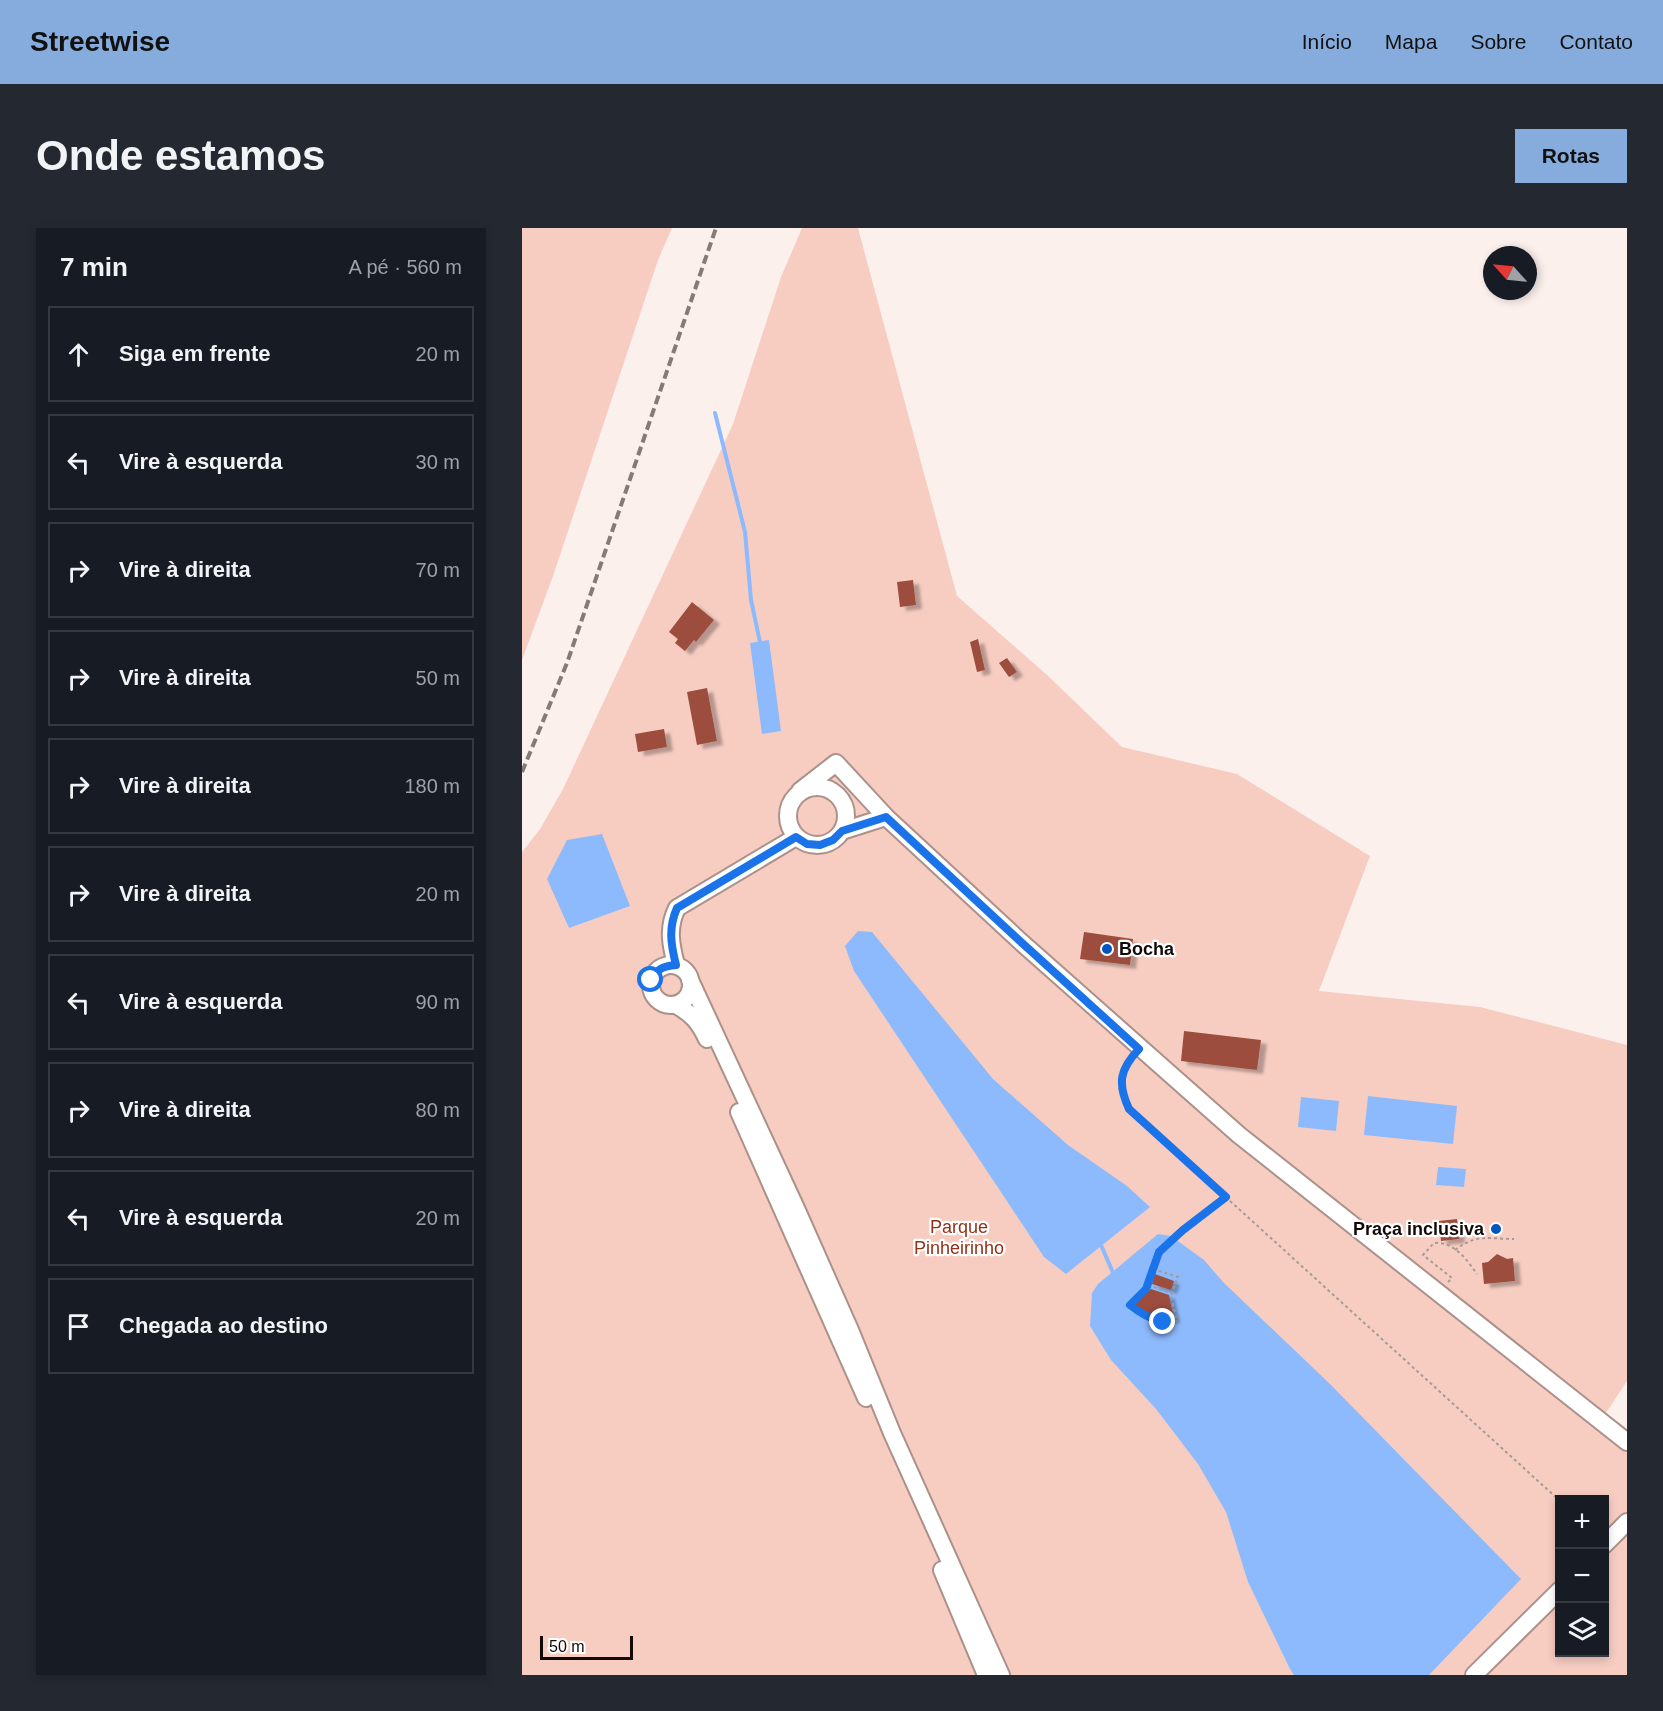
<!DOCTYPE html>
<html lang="pt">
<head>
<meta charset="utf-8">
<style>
  :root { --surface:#171b24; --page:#242831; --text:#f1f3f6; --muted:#9ea1a6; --line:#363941; --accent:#85acdd }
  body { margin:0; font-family:Arial,sans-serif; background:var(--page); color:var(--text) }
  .controls { position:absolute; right:18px; bottom:18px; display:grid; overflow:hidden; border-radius:0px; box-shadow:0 3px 9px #0003 }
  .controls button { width:54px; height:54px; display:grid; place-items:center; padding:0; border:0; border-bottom:2px solid var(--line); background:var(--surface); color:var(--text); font:30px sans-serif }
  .compass { position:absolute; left:961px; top:18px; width:54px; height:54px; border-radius:50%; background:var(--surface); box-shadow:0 3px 9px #0003; rotate:297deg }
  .scale { position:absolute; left:18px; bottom:15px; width:93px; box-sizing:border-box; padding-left:6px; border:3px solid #130a08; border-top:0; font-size:16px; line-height:21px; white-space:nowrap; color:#130a08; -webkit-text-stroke:4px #fff; paint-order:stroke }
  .stop { position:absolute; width:18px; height:18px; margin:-14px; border:4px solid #1a73e8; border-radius:50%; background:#fff }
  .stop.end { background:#1a73e8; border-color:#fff; box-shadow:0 2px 6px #0008 }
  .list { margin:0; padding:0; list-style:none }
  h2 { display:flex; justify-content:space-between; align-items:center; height:78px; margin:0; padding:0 24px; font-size:26px }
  h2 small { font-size:20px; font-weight:400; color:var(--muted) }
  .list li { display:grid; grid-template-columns:39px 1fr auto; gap:18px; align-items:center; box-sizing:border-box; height:96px; margin:0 12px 12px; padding:0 12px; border:2px solid var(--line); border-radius:0px }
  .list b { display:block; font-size:22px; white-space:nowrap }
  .list em { font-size:20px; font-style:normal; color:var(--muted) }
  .icon { flex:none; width:33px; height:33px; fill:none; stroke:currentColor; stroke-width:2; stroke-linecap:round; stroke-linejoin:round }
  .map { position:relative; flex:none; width:1105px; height:1447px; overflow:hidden; border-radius:0px }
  header { display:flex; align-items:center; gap:36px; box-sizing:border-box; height:84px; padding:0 30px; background:var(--accent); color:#111 }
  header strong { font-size:28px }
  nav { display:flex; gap:33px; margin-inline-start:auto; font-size:21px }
  .intro { display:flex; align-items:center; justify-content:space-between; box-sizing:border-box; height:144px; padding:0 36px }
  h1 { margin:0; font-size:42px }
  .button { padding:15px 27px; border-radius:0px; background:var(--accent); color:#111; font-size:21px; font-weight:700 }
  main { display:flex; gap:36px; padding:0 36px }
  aside { flex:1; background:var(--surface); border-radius:0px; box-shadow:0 3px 9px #0003 }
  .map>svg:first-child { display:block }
  .green { fill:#f7cdc2; fill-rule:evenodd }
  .water { fill:#8dbafd }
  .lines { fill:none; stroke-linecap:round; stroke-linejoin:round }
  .stream { stroke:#8dbafd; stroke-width:4 }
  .building { fill:#9c4e3c; filter:url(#shadow) }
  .minor-casing { stroke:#ab918a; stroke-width:20 }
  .path { stroke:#a59a97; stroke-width:2; stroke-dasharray:3 3; stroke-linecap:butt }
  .minor { stroke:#fff; stroke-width:16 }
  .rail { stroke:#847a77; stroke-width:4; stroke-dasharray:9 4.5; stroke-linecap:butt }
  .route { stroke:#1a73e8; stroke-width:8 }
  .poi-dot { fill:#0055be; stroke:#fff; stroke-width:2 }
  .labels { text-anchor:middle; stroke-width:4.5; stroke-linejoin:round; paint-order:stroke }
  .poi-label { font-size:18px; font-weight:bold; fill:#130a08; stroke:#fff; text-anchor:start }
  .park-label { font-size:18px; fill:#943119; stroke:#fff }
</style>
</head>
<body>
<header>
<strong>Streetwise</strong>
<nav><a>Início</a><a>Mapa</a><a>Sobre</a><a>Contato</a></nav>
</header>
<div class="intro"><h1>Onde estamos</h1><a class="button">Rotas</a></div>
<main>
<aside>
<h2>7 min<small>A pé · 560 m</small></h2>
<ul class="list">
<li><svg class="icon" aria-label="ahead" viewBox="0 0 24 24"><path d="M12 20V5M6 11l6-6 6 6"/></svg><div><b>Siga em frente</b></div><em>20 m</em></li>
<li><svg class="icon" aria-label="left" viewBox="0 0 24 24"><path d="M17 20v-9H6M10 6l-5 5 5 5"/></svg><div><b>Vire à esquerda</b></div><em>30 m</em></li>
<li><svg class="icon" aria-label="right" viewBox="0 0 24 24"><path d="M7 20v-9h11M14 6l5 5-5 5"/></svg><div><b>Vire à direita</b></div><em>70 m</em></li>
<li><svg class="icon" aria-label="right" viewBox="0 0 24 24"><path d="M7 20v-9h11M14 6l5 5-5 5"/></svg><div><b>Vire à direita</b></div><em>50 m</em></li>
<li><svg class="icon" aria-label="right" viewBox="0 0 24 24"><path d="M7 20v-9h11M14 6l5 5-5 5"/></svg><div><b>Vire à direita</b></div><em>180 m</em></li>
<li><svg class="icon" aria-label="right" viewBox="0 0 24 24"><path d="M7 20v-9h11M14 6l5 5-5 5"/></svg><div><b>Vire à direita</b></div><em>20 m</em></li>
<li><svg class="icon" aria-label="left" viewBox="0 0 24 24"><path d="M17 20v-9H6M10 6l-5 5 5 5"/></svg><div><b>Vire à esquerda</b></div><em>90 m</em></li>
<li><svg class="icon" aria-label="right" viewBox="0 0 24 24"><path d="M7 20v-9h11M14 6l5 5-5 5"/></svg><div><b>Vire à direita</b></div><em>80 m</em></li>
<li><svg class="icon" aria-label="left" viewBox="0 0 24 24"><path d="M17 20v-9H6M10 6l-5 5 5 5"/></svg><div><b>Vire à esquerda</b></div><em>20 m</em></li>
<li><svg class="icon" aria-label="arrive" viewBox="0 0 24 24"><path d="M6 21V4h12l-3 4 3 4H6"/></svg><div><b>Chegada ao destino</b></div></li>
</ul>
</aside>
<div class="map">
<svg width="1105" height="1447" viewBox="0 0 1105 1447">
  <defs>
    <filter id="shadow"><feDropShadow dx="6" dy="4" stdDeviation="1.5" flood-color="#0004"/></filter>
  </defs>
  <rect width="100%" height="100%" fill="#fcf0ed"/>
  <path class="green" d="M0 0H150L136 32 31 348 0 432Z
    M280 0H336L435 368 524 446 600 519 715 546 848 628 797 763 958 779 1105 817V1153L1084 1185 1105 1201V1447H0V624L18 601 41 561 211 196 259 49ZM1038 1272H1082V1424H1038Z"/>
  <path class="water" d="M247 412 259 503 240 506 228 415Z
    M80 606 108 678 47 700 25 651 45 612Z
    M336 703 350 704 471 851 546 917 605 958 628 979 544 1046 522 1029 332 743 323 718Z
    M846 868 935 878 931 916 842 907Z
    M779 869 817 873 814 903 776 899Z
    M916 939 944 941 942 959 914 957Z
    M636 1006 649 1008 682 1032 702 1055 808 1156 999 1351 907 1447H772L768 1441 726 1354 704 1284 676 1236 634 1181 589 1132 568 1098 570 1065 576 1056Z"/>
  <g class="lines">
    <path class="stream" d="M193 185 223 304 229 372 238 414
      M579 1017 592 1047"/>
  </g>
  <path class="building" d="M391 352 394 377 378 379 375 354Z
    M170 374 192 392 174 414 172 412 163 423 153 415 156 411 147 404Z
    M456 411 463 442 455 444 448 414Z
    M485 430 495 444 487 449 477 435Z
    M185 460 195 513 175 517 165 464Z
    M142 501 145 519 116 524 113 506Z
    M562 704 611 711 608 737 558 731Z
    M662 803 739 812 735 842 659 833Z
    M935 991 937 1011 919 1013 917 993Z
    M975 1026 985 1031 991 1030 993 1053 962 1056 960 1035 966 1034Z
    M633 1046 652 1053 649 1062 630 1056Z
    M629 1061 647 1067 652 1091 637 1092 627 1089 611 1076Z"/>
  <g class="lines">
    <defs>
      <path id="minor" d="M266 588a29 29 0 1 1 58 0a29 29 0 1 1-58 0Z
        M278 563 314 535 364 589 499 714 717 907 1105 1214
        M320 603 364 589
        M154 737C149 717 145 700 155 680L274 609
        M129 757a20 20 0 1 1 40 0a20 20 0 1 1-40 0Z
        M168 752 273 978 328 1102 370 1205 479 1447
        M154 777C170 786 177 794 185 811
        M217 884 344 1170
        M1082 1317 1105 1294
        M420 1342 464 1447
        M952 1447 1038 1362"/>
    </defs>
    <use href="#minor" class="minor-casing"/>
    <path class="path" d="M609 829C595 844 599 864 607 881L1038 1273
      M933 1022C956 1005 965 1011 992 1011
      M631 1041 656 1049 649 1068 655 1093C635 1095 622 1090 608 1077L624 1061 637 1024 661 1002 704 969
      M926 1054 930 1050 901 1027 912 1015C932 1013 945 1032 955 1046
      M626 1057 650 1065"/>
    <use href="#minor" class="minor"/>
    <path class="rail" d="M0 544 45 435 194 0"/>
  </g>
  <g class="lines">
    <path class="route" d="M129 752C135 741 141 738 154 737 149 717 146 700 155 680L274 609 285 616 298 617 311 612 320 603 364 589 499 714 617 821C598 841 595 855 607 881L704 969 661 1002 637 1024 624 1061 608 1077C619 1086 628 1091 641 1094"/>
  </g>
  <g class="poi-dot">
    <circle cx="585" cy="721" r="6"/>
    <circle cx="974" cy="1001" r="6"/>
  </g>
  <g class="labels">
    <g class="poi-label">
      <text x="597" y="727">Bocha</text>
      <text x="962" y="1007" text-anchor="end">Praça inclusiva</text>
    </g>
    <g class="park-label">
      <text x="437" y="1005">Parque<tspan x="437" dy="21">Pinheirinho</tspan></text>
    </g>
  </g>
</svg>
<div class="controls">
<button>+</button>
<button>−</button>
<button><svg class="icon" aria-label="layers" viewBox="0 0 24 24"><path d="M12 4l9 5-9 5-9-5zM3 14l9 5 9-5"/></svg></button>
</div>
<svg class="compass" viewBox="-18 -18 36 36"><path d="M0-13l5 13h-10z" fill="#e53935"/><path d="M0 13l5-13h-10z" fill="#9ea1a6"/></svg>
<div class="scale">50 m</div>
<div class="stop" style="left:129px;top:752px"></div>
<div class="stop end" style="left:641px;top:1094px"></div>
</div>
</main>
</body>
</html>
